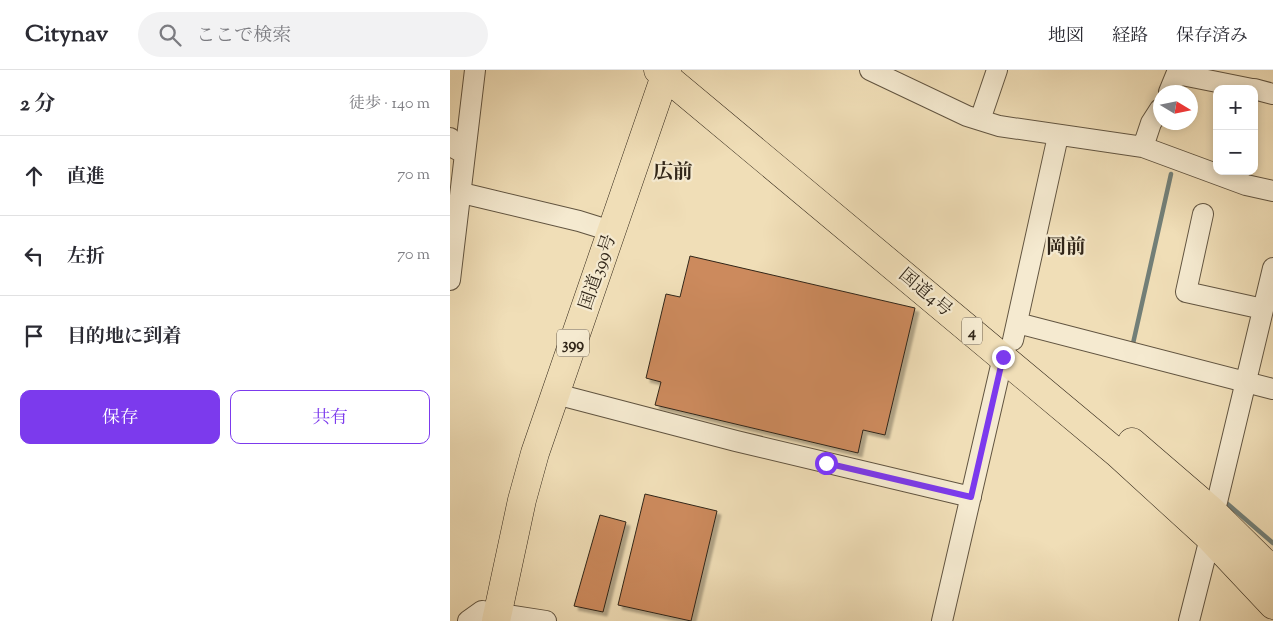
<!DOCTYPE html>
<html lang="ja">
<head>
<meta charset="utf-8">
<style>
  :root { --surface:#fff; --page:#f2f2f3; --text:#2b2b33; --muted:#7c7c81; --line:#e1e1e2; --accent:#7c3aed }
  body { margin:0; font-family:"Sorts Mill Goudy","Noto Serif JP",serif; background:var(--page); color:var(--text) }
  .controls { position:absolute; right:15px; top:15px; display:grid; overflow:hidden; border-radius:10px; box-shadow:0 2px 8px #0003 }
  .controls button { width:45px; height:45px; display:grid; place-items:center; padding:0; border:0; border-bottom:1px solid var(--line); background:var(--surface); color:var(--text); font:25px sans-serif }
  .compass { position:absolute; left:703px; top:15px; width:45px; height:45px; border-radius:50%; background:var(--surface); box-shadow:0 2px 8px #0003; rotate:100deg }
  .stop { position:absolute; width:15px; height:15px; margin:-11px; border:4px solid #7c3aed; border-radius:50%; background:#fff }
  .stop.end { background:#7c3aed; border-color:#fff; box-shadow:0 1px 5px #0008 }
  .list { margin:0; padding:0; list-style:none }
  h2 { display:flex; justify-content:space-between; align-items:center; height:65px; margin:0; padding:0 20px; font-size:21px }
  h2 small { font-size:16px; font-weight:400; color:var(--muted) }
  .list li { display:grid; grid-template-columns:32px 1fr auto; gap:15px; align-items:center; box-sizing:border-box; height:80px; padding:0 20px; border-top:1px solid var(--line) }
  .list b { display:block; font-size:19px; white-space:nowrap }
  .list em { font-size:16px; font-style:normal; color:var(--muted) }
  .actions { display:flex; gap:10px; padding:15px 20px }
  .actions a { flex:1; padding:11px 0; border:1px solid var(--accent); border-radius:10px; text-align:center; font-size:18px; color:var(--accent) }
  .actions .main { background:var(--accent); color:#fff }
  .icon { flex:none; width:28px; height:28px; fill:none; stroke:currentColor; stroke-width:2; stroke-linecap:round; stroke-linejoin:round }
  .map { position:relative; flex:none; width:823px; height:551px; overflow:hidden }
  header { display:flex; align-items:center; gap:30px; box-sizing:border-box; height:70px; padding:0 25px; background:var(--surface); border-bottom:1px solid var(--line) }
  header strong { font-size:24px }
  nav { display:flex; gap:28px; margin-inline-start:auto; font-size:18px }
  .search { width:350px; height:45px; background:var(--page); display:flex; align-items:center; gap:12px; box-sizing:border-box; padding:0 18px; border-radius:28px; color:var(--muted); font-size:19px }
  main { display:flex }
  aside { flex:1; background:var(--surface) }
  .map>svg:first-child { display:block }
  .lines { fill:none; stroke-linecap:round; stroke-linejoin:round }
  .stream { stroke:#727f78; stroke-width:4.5 }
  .building { fill:#cc8a5d; stroke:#312619; filter:url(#shadow) }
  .minor-casing { stroke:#615440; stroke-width:22 }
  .highway-casing { stroke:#312619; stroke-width:29 }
  .minor { stroke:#f5ead0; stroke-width:20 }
  .highway { stroke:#f0deb7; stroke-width:28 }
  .route { stroke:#7c3aed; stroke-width:6 }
  .labels { text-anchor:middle; stroke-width:4.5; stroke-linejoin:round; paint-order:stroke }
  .shield { fill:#f5ead0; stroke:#6c6150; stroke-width:1 }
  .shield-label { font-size:16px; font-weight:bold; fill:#312619 }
  .street-label { font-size:18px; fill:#312619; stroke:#f5ead0 }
  .quarter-label { font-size:20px; font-weight:bold; fill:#312619; stroke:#f5ead0 }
</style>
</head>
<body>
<header>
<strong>Citynav</strong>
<div class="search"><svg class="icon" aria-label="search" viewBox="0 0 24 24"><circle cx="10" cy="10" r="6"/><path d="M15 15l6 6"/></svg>ここで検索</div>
<nav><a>地図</a><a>経路</a><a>保存済み</a></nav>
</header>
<main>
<aside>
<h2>2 分<small>徒歩 · 140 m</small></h2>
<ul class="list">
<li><svg class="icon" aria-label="ahead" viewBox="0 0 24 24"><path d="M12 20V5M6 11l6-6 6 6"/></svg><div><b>直進</b></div><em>70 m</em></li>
<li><svg class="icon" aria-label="left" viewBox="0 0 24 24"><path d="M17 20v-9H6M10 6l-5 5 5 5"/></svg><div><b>左折</b></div><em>70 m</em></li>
<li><svg class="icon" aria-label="arrive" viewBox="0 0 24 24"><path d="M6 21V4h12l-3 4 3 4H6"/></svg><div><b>目的地に到着</b></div></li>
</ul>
<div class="actions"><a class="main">保存</a><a>共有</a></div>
</aside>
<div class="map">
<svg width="823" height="551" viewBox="0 0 823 551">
  <defs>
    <filter id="shadow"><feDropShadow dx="4" dy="4" stdDeviation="1" flood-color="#0004"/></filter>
  </defs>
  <rect width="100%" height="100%" fill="#f0deb7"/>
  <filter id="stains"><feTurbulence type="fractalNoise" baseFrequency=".004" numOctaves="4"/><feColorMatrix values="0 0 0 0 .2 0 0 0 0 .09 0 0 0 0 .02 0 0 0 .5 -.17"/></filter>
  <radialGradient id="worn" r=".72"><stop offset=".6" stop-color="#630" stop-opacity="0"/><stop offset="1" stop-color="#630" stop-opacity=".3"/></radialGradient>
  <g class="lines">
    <path class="stream" d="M682 278 721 104
      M773 430 823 473"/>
  </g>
  <path class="building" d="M240 186 465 238 435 365 413 360 408 383 205 335 211 312 196 308 216 224 230 227Z
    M195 424 267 441 241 551 168 535Z
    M150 445 176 452 153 542 124 536Z"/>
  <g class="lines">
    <defs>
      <path id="minor" d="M420 0 517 46 549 56 693 77 796 115 823 121
        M727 4 802 19
        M804 19 823 24
        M719 22 728 0
        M530 50 547 0
        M0 68 6 79 15 84
        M693 77 701 53 710 39
        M12 123 129 151 161 161
        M753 144 736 222 813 239
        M0 210 25 0
        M567 253 823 319
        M563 270 608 66
        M106 324 286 371 521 427
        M761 440 767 432 823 198
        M18 551 32 541 96 551
        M492 551 553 287
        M739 551 760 468"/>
      <path id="highway" d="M208 0 667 383 760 468 823 535
        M682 372 761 440 823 501
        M46 551 72 430 85 383 217 0"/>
    </defs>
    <use href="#minor" class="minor-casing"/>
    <use href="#highway" class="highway-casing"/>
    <use href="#minor" class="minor"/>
    <use href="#highway" class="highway"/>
  </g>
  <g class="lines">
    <path class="route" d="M376 393 521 427 553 287"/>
  </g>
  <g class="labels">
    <g class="shield">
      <rect x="512" y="247.5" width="20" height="27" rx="4"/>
      <rect x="107" y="259.5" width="32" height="27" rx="4"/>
    </g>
    <g class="shield-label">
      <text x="522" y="267">4</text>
      <text x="123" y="279">399</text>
    </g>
    <g class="street-label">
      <text transform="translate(147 202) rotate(-71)" y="6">国道399号</text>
      <text transform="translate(476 222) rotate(40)" y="6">国道4号</text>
    </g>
    <g class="quarter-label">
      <text x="223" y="108">広前</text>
      <text x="616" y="183">岡前</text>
    </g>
  </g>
  <rect width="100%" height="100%" filter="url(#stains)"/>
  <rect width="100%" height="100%" fill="url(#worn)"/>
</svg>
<div class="controls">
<button>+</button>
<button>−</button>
</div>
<svg class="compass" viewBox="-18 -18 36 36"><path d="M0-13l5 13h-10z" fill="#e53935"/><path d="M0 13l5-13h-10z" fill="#7c7c81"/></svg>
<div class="stop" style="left:376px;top:393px"></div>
<div class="stop end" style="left:553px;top:287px"></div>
</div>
</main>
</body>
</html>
